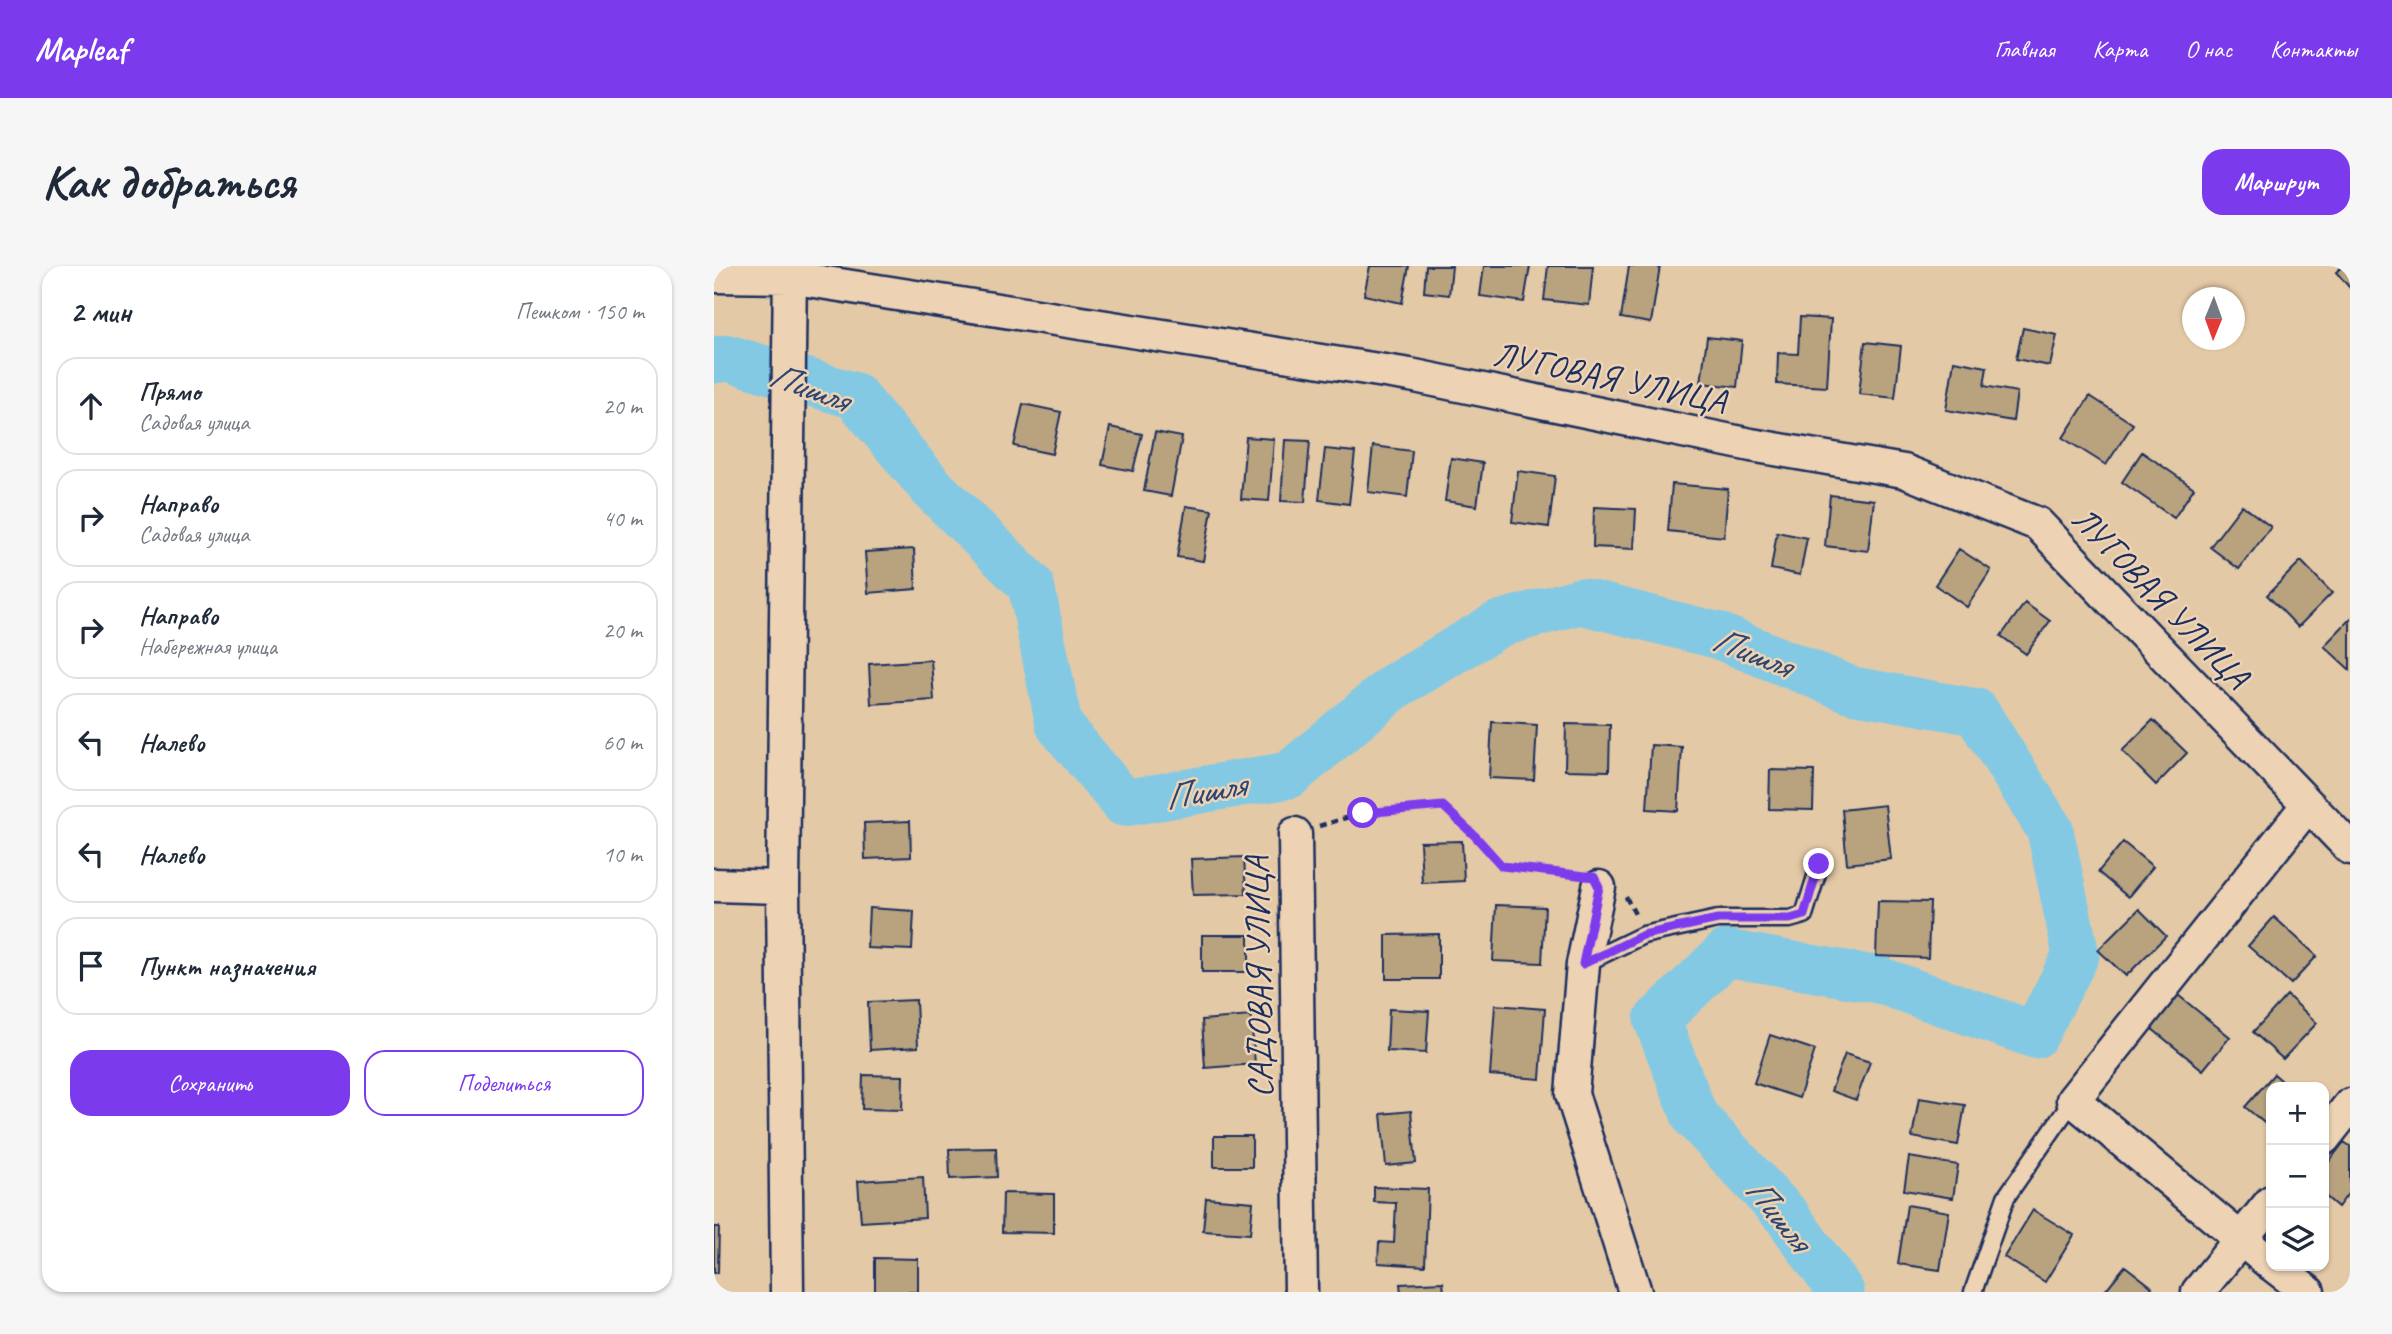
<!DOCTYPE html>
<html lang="ru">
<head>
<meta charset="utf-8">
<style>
  :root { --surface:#fff; --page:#f6f6f7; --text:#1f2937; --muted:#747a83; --line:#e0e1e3; --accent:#7c3aed }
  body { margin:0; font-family:Caveat,sans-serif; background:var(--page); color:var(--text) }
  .controls { position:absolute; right:21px; bottom:21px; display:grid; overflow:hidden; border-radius:14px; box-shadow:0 2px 5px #0004 }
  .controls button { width:63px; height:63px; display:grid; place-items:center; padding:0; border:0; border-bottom:2px solid var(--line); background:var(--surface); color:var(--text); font:35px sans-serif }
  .compass { position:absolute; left:1468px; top:21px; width:63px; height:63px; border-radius:50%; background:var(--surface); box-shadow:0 2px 5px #0004; rotate:181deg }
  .stop { position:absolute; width:21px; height:21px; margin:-16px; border:5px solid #7c3aed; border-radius:50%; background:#fff }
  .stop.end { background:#7c3aed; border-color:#fff; box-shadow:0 2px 7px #0008 }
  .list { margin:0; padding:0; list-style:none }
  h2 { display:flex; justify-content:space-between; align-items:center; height:91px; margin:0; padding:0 28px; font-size:30px }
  h2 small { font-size:23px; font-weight:400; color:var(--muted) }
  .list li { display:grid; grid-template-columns:46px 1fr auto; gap:21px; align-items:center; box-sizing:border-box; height:98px; margin:0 14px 14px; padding:0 14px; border:2px solid var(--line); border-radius:21px }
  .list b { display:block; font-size:26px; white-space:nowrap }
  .list p { margin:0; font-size:23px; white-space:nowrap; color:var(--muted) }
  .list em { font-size:23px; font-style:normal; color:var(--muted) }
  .actions { display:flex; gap:14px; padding:21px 28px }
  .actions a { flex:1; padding:16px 0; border:2px solid var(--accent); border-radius:21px; text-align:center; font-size:24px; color:var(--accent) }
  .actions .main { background:var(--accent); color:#fff }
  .icon { flex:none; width:38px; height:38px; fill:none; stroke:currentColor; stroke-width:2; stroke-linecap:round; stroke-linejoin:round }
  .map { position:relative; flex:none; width:1636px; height:1026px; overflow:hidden; border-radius:21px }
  header { display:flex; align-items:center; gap:42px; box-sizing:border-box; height:98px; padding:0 35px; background:var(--accent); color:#fff }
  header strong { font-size:33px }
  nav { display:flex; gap:38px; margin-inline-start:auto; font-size:24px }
  .intro { display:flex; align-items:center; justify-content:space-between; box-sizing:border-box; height:168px; padding:0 42px }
  h1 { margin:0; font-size:49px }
  .button { padding:18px 32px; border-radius:21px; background:var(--accent); color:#fff; font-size:24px; font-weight:700 }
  main { display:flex; gap:42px; padding:0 42px }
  aside { flex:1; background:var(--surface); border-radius:21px; box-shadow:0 2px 5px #0004 }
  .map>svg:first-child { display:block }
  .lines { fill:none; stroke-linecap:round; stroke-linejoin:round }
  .river { stroke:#83c9e4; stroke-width:47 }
  .building { fill:#b9a37f; stroke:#1b2f5e; stroke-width:2 }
  .service-casing { stroke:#1b2f5e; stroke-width:21 }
  .minor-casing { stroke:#1b2f5e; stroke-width:37 }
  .path { stroke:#1b2f5e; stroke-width:4.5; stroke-dasharray:7 5; stroke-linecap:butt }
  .service { stroke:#edd2b4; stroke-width:16 }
  .minor { stroke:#edd2b4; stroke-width:32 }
  .route { stroke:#7c3aed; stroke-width:9 }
  .labels { text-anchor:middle; stroke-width:5; stroke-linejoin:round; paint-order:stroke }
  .street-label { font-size:35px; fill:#1b2f5e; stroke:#edd2b4 }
  .water-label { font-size:37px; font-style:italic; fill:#2b4672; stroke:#edd2b4 }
</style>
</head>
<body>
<header>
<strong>Mapleaf</strong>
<nav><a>Главная</a><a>Карта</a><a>О нас</a><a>Контакты</a></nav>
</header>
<div class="intro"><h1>Как добраться</h1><a class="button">Маршрут</a></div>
<main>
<aside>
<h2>2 мин<small>Пешком · 150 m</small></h2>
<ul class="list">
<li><svg class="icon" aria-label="ahead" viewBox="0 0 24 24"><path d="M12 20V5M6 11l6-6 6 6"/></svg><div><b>Прямо</b><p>Садовая улица</p></div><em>20 m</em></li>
<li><svg class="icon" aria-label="right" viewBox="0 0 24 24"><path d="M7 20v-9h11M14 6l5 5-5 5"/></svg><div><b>Направо</b><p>Садовая улица</p></div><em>40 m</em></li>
<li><svg class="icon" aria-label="right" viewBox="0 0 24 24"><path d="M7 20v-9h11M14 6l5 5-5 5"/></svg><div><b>Направо</b><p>Набережная улица</p></div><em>20 m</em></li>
<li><svg class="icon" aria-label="left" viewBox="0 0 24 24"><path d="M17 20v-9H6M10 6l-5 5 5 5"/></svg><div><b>Налево</b></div><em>60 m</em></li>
<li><svg class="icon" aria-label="left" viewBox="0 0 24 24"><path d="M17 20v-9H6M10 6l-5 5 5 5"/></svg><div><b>Налево</b></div><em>10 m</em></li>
<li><svg class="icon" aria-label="arrive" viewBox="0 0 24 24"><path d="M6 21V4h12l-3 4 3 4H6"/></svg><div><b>Пункт назначения</b></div></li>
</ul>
<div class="actions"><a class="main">Сохранить</a><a>Поделиться</a></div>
</aside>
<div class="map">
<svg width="1636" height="1026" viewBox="0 0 1636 1026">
  <rect width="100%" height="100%" fill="#e4c9a6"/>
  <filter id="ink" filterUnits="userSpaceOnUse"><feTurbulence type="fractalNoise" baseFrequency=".0143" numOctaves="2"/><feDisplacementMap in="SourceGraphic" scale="14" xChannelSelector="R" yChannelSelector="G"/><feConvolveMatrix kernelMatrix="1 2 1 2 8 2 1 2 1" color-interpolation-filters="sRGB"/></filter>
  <g filter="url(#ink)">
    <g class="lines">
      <path class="river" d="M0 94 14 92 141 130 218 222 317 319 345 459 410 537 575 509 681 420 785 358 866 335 1002 369 1138 424 1262 446 1336 564 1362 689 1321 769 1165 714 1012 687 943 754 981 851 1072 949 1127 1026"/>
    </g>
    <path class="building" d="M656 0H695L688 37 650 29Z
      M712 0H738L735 29 710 26Z
      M770 0H816L810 36 766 30Z
      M834 0H879L875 39 830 34Z
      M915 0H946L937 57 907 52Z
      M1629 0H1636V22L1622 6Z
      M1086 51 1117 53 1113 121 1063 118 1064 87 1084 88Z
      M1309 62 1343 69 1336 100 1302 93Z
      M993 71 1028 75 1023 121 987 117Z
      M1151 76 1187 80 1181 132 1145 128Z
      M1240 95 1273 101 1270 120 1303 126 1299 155 1232 144Z
      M1376 130 1419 158 1392 199 1349 172Z
      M309 138 347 146 338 188 300 180Z
      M396 161 428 168 419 205 388 199Z
      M441 166 468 171 457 230 430 225Z
      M532 171 560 173 555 235 527 233Z
      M571 174 596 175 591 236 567 235Z
      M659 180 698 185 693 231 654 226Z
      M611 183 641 186 635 238 605 234Z
      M1428 186 1480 222 1460 252 1408 216Z
      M737 192 769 197 763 240 731 235Z
      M804 205 841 210 835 261 798 256Z
      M958 218 1014 223 1010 271 954 265Z
      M1116 229 1160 234 1154 285 1111 280Z
      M1528 239 1557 261 1525 303 1496 281Z
      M472 240 498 244 489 295 463 291Z
      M880 241 922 243 920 283 879 281Z
      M1063 266 1093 272 1086 309 1057 303Z
      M200 283 202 323 154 327 151 286Z
      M1245 283 1277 304 1253 341 1221 319Z
      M1587 295 1618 327 1584 361 1553 329Z
      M1311 337 1336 355 1312 388 1287 370Z
      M1636 353V404L1610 380Z
      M217 394 220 434 157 438 155 398Z
      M1439 454 1473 487 1442 519 1408 485Z
      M778 456 823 459 820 514 775 512Z
      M852 458 896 459 895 505 851 504Z
      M937 479 968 481 964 545 933 543Z
      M1056 504 1100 505 1099 544 1055 543Z
      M1171 539 1177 593 1133 598 1128 544Z
      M196 555 197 591 151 593 150 557Z
      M748 575 750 615 708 617 706 576Z
      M1409 576 1439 601 1414 631 1384 606Z
      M530 591 532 628 479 629 477 593Z
      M1164 635 1216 636 1214 692 1162 690Z
      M782 639 831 641 828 697 779 695Z
      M155 642 200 645 198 684 153 682Z
      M1425 643 1452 670 1412 710 1384 684Z
      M1560 651 1603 690 1577 718 1534 680Z
      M725 668V713H672V669Z
      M488 669H535V706H488Z
      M1459 725 1516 771 1489 804 1432 758Z
      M1573 729 1603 757 1569 793 1539 766Z
      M202 734 204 781 156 784 154 736Z
      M781 739 831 743 826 813 776 809Z
      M675 743 715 745 712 787 673 785Z
      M537 750 541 798 491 802 488 754Z
      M1056 769 1101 784 1085 832 1040 817Z
      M1131 788 1156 796 1142 834 1117 825Z
      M1560 808 1575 821H1557V856L1554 860 1531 841Z
      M149 809 189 810 188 844 148 843Z
      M1205 832 1251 839 1244 879 1198 871Z
      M697 845 702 897 672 900 667 848Z
      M500 870H538V901H500Z
      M1630 876 1636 880V925L1624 941 1610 929V902Z
      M282 882 283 911 236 913 235 883Z
      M1195 891 1244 899 1239 932 1190 924Z
      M209 911 211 952 147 956 144 915Z
      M660 921 714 923 711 1000 664 997 665 976 680 977 682 937 660 936Z
      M289 927 340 928V967L288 966Z
      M492 932 539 936 536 968 489 965Z
      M1193 939 1235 946 1226 1004 1184 998Z
      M1319 944 1360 969 1331 1016 1290 991Z
      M0 961H5L4 1007H0Z
      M161 992 204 993V1026H161Z
      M1411 1000 1438 1021 1434 1026H1390Z
      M729 1016 730 1026H687L686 1018Z"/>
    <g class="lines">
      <defs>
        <path id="service" d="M869 698 929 669 1004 653H1076L1090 649 1106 598
          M1259 1026 1292 931 1359 834"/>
        <path id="minor" d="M0 10 75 11 696 109 1037 179 1190 205 1324 258 1636 582
          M581 568 587 1026
          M0 619 69 621
          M885 621 869 698 858 828 921 1026
          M1610 872 1636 839
          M1557 998 1359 834 1593 540
          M1560 1000 1594 1026
          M73 1026 69 621 76 0
          M1484 1026 1557 936"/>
      </defs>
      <use href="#service" class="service-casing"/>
      <use href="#minor" class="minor-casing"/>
      <path class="path" d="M605 560 649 547 729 540 761 570 788 600 862 609
        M912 631 922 650"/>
      <use href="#service" class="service"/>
      <use href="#minor" class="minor"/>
    </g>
  </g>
  <g class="lines" filter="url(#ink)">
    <path class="route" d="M649 547 729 540 761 570 788 600 880 611 885 621 869 698 929 669 1004 653H1076L1090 649 1105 598"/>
  </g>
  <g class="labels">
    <g class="street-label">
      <text transform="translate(896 111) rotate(12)" y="12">ЛУГОВАЯ УЛИЦА</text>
      <text transform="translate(1447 331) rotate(46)" y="12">ЛУГОВАЯ УЛИЦА</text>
      <text transform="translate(544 711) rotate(-91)" y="12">САДОВАЯ УЛИЦА</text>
    </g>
    <g class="water-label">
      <text transform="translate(95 120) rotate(20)" y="13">Пишля</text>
      <text transform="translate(1038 385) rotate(21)" y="13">Пишля</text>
      <text transform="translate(490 524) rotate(-10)" y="13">Пишля</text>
      <text transform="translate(1065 947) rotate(51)" y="13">Пишля</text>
    </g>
  </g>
</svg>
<div class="controls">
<button>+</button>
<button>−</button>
<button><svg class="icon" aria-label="layers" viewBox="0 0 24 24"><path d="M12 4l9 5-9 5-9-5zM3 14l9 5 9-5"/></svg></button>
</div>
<svg class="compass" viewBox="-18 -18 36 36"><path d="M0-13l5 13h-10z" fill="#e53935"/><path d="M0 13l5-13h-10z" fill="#747a83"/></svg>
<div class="stop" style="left:649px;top:547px"></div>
<div class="stop end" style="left:1105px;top:598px"></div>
</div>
</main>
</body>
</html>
